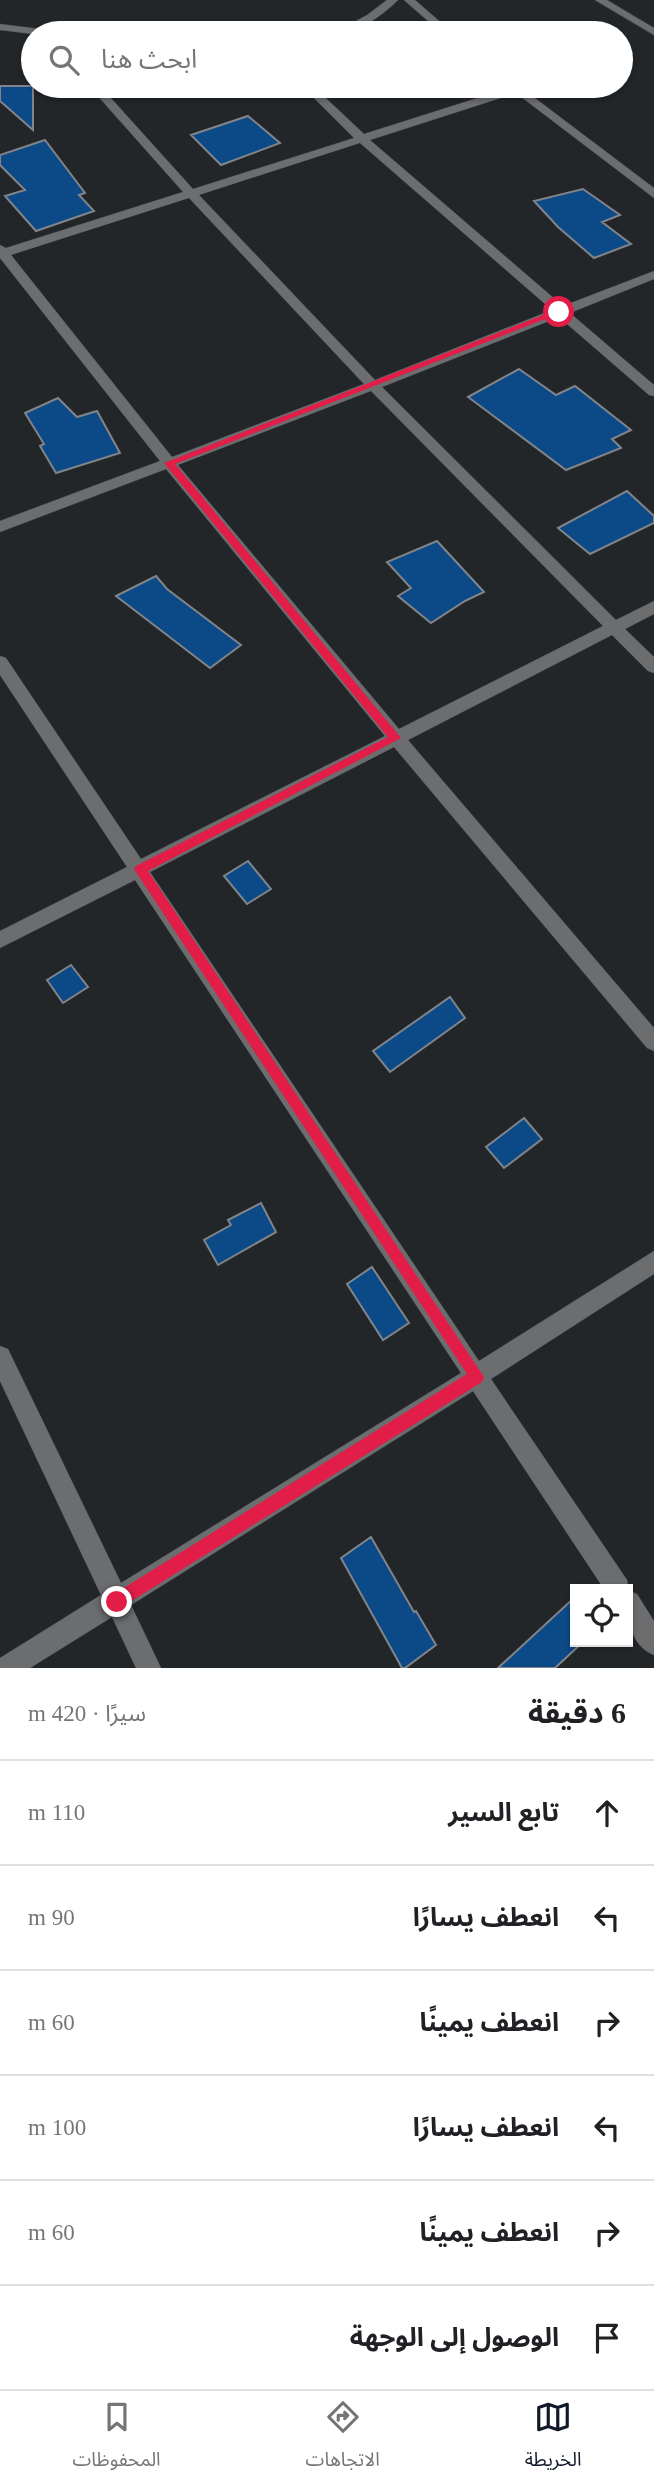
<!DOCTYPE html>
<html lang="ar">
<head>
<meta charset="utf-8">
<style>
  :root { --surface:#fff; --page:#f2f2f2; --text:#202124; --muted:#757577; --line:#e0e0e0; --accent:#111827 }
  body { margin:0; font-family:"Times New Roman","Noto Sans Arabic",serif; background:var(--page); color:var(--text); direction:rtl }
  .controls { position:absolute; right:21px; bottom:21px; display:grid; overflow:hidden; border-radius:0px; box-shadow:0 2px 5px #0004 }
  .controls button { width:63px; height:63px; display:grid; place-items:center; padding:0; border:0; border-bottom:2px solid var(--line); background:var(--surface); color:var(--text); font:35px sans-serif }
  .stop { position:absolute; width:21px; height:21px; margin:-16px; border:5px solid #e11d48; border-radius:50%; background:#fff }
  .stop.end { background:#e11d48; border-color:#fff; box-shadow:0 2px 7px #0008 }
  .list { margin:0; padding:0; list-style:none }
  h2 { display:flex; justify-content:space-between; align-items:center; height:91px; margin:0; padding:0 28px; font-size:30px }
  h2 small { font-size:23px; font-weight:400; color:var(--muted) }
  .list li { display:grid; grid-template-columns:46px 1fr auto; gap:21px; align-items:center; box-sizing:border-box; height:105px; padding:0 28px; border-top:2px solid var(--line) }
  .list b { display:block; font-size:26px; white-space:nowrap }
  .list em { font-size:23px; font-style:normal; color:var(--muted) }
  .icon { flex:none; width:38px; height:38px; fill:none; stroke:currentColor; stroke-width:2; stroke-linecap:round; stroke-linejoin:round }
  .map { position:relative; flex:none; width:654px; height:1668px; overflow:hidden; direction:ltr }
  .search { position:absolute; background:var(--surface); box-shadow:0 2px 5px #0004; left:21px; right:21px; top:21px; height:77px; display:flex; align-items:center; gap:18px; box-sizing:border-box; padding:0 24px; border-radius:38px; color:var(--muted); font-size:26px }
  .sheet { height:721px; background:var(--surface) }
  nav { display:flex; justify-content:space-around; align-items:center; box-sizing:border-box; height:98px; border-top:2px solid var(--line); background:var(--surface); font-size:19px; color:var(--muted) }
  nav a { display:grid; justify-items:center; gap:4px }
  nav .on { color:var(--accent) }
  .map>svg:first-child { display:block }
  .building { fill:#0c4987; stroke:#818489; stroke-width:2 }
  .lines { fill:none; stroke-linecap:round; stroke-linejoin:round }
  .minor-casing { stroke:#3f4245; stroke-width:1 }
  .minor { fill:#6b6d6f; fill-rule:evenodd }
  .route { fill:#e11d48 }
</style>
</head>
<body>
<div class="map">
<svg width="654" height="1668" viewBox="0 0 654 1668">
  <rect width="100%" height="100%" fill="#232629"/>
  <path class="building" d="M0 86H33V130L0 101Z
    M248 116 280 143 221 165 191 135Z
    M45 140 85 193 79 195 94 211 36 231 5 196 25 190 0 165V155Z
    M583 189 620 215 602 222 631 244 594 258 558 227 534 201Z
    M519 369 556 395 575 386 631 430 612 439 621 448 566 470 468 397Z
    M58 398 77 417 97 411 120 453 56 473 40 446 44 444 25 413Z
    M627 491 654 516V523L590 554 558 528Z
    M437 541 484 592 465 601 431 623 398 596 411 588 387 562Z
    M156 576 167 589 241 645 210 668 116 596Z
    M248 861 271 889 247 904 224 876Z
    M71 965 88 987 63 1003 47 980Z
    M450 997 465 1018 390 1072 373 1051Z
    M524 1118 542 1139 504 1168 486 1147Z
    M261 1203 276 1232 218 1265 204 1240 231 1225 228 1220Z
    M372 1267 409 1323 383 1340 347 1284Z
    M371 1537 414 1612 416 1611 436 1645 405 1668H402L341 1558Z
    M575 1597V1642H583L555 1668H498Z"/>
  <g class="lines">
    <defs>
      <path id="minor" d="M387 0H398C382 16 357 34 334 33L367 15Z
        M404 0H415L453 33H442Z
        M595 0H607L654 28V35Z
        M0 24 48 30 53 33 33 34 0 30Z
        M89 86H100L193 189 354 138 302 86H313L364 134 509 88 508 86H519L654 188V198L516 93 370 140 563 306 654 271V279L570 313 654 385V396L649 395 559 317 382 387 616 620 654 601V614L625 629 654 657V673L648 671 612 635 408 740 654 1028V1051L647 1048 394 747 150 872 479 1361 654 1251V1274L491 1379 627 1580 629 1591 637 1594 654 1621V1655C627 1644 628 1614 628 1589H604L473 1391 131 1605 161 1668H136L112 1617 30 1668H0V1658L101 1595 0 1381V1346L8 1349 121 1583 461 1373 135 880 0 948V931L127 867 0 675V656L6 658 141 859 385 736 166 469 0 532V521L160 461 0 258V245L6 248 183 192ZM360 143 552 310 375 380 199 195ZM189 198 364 384 172 457 11 255ZM371 391 603 626 399 729 178 465Z"/>
    </defs>
    <use href="#minor" class="minor-casing"/>
    <use href="#minor" class="minor"/>
  </g>
  <path class="route" d="M556 310 563 312 175 464 401 738 148 871 484 1377 482 1382 117 1610 111 1607 109 1602 111 1596 467 1374 134 869 136 866 388 737 164 463Z"/>
</svg>
<div class="controls">
<button><svg class="icon" aria-label="locate" viewBox="0 0 24 24"><circle cx="12" cy="12" r="6"/><path d="M12 2v4M12 18v4M2 12h4M18 12h4"/></svg></button>
</div>
<div class="stop" style="left:559px;top:312px"></div>
<div class="stop end" style="left:117px;top:1602px"></div>
<div class="search"><svg class="icon" aria-label="search" viewBox="0 0 24 24"><circle cx="10" cy="10" r="6"/><path d="M15 15l6 6"/></svg>ابحث هنا</div>
</div>
<section class="sheet">
<h2>6 دقيقة<small>سيرًا · 420 m</small></h2>
<ul class="list">
<li><svg class="icon" aria-label="ahead" viewBox="0 0 24 24"><path d="M12 20V5M6 11l6-6 6 6"/></svg><div><b>تابع السير</b></div><em>110 m</em></li>
<li><svg class="icon" aria-label="left" viewBox="0 0 24 24"><path d="M17 20v-9H6M10 6l-5 5 5 5"/></svg><div><b>انعطف يسارًا</b></div><em>90 m</em></li>
<li><svg class="icon" aria-label="right" viewBox="0 0 24 24"><path d="M7 20v-9h11M14 6l5 5-5 5"/></svg><div><b>انعطف يمينًا</b></div><em>60 m</em></li>
<li><svg class="icon" aria-label="left" viewBox="0 0 24 24"><path d="M17 20v-9H6M10 6l-5 5 5 5"/></svg><div><b>انعطف يسارًا</b></div><em>100 m</em></li>
<li><svg class="icon" aria-label="right" viewBox="0 0 24 24"><path d="M7 20v-9h11M14 6l5 5-5 5"/></svg><div><b>انعطف يمينًا</b></div><em>60 m</em></li>
<li><svg class="icon" aria-label="arrive" viewBox="0 0 24 24"><path d="M6 21V4h12l-3 4 3 4H6"/></svg><div><b>الوصول إلى الوجهة</b></div></li>
</ul>
</section>
<nav>
<a class="on"><svg class="icon" aria-label="map" viewBox="0 0 24 24"><path d="M3 6l6-2 6 2 6-2v14l-6 2-6-2-6 2zM9 4v14M15 6v14"/></svg>الخريطة</a>
<a><svg class="icon" aria-label="directions" viewBox="0 0 24 24"><path d="M12 3l9 9-9 9-9-9zM9 14v-3h6M13 9l2 2-2 2"/></svg>الاتجاهات</a>
<a><svg class="icon" aria-label="saved" viewBox="0 0 24 24"><path d="M7 4h10v16l-5-4-5 4z"/></svg>المحفوظات</a>
</nav>
</body>
</html>
